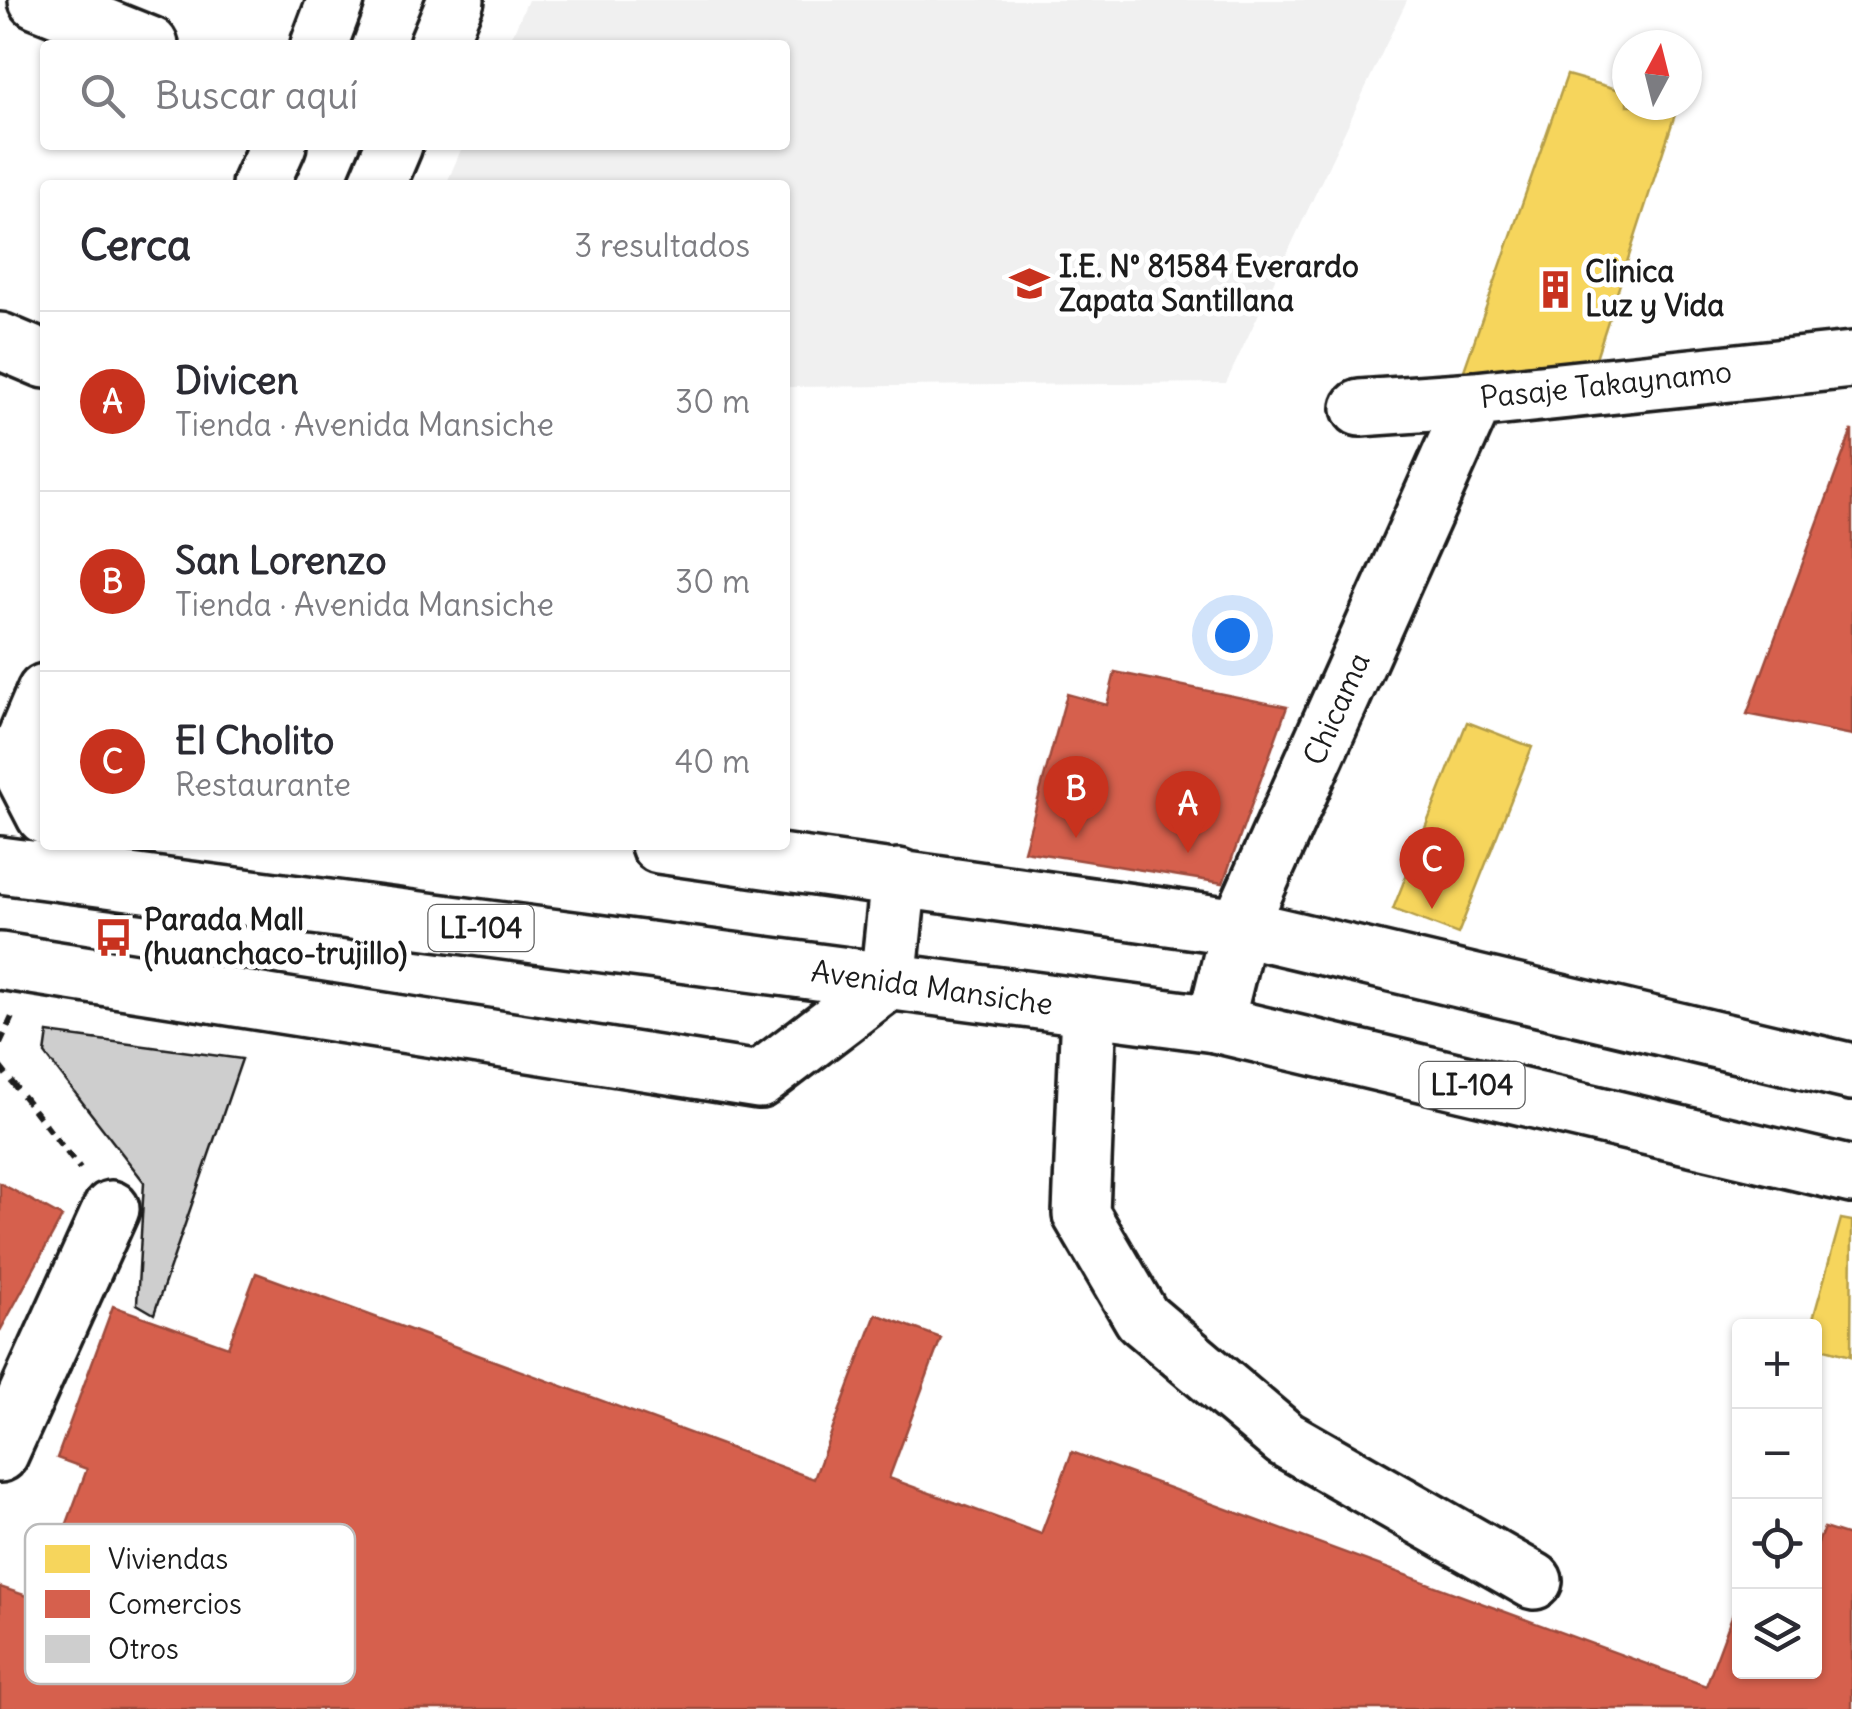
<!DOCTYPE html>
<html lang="es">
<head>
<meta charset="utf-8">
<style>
  :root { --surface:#fff; --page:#f2f2f3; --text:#2b2b33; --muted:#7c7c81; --line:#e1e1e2; --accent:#c8321e }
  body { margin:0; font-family:Delius,sans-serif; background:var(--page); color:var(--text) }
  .controls { position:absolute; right:30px; bottom:30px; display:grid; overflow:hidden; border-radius:10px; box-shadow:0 2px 8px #0004 }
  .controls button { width:90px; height:90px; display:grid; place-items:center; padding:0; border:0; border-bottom:2px solid var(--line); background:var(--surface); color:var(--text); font:50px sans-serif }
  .compass { position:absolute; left:1612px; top:30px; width:90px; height:90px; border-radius:50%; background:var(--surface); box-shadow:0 2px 8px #0004; rotate:7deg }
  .you { position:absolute; left:1232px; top:635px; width:35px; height:35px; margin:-25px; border:8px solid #fff; border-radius:50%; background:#1a73e8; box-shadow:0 0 0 15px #1a73e833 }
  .badge { display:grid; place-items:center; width:65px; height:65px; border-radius:50%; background:var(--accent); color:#fff; font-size:32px; font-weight:700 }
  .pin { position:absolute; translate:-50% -82px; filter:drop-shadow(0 2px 5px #0008) }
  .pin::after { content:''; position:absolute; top:52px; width:35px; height:30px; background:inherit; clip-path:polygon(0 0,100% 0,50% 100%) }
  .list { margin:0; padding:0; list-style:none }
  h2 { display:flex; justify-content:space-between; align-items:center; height:130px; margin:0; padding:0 40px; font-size:42px }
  h2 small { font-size:32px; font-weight:400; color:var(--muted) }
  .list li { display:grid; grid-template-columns:65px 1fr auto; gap:30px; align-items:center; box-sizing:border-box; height:180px; padding:0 40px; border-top:2px solid var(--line) }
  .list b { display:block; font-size:38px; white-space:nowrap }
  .list p { margin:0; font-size:32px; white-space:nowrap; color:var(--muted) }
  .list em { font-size:32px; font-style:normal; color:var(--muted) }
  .icon { flex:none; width:55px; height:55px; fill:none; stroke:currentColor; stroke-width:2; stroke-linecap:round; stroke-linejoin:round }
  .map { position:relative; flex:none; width:1852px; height:1709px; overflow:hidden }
  .search { position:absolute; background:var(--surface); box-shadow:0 2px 8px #0004; left:40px; top:40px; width:750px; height:110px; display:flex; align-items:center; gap:25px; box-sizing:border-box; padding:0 35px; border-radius:10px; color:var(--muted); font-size:38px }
  .panel { position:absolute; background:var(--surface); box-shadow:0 2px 8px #0004; left:40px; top:180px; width:750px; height:670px; border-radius:10px }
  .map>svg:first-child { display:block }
  .built { fill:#f0f0f0 }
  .homes { fill:#f6d55c; stroke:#b59e49; stroke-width:2.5 }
  .shops { fill:#d6604d; stroke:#9e4c3e; stroke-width:2.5 }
  .building { fill:#cecece; stroke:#1c1c1c; stroke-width:2.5 }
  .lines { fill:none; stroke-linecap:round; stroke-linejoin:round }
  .minor-casing { stroke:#1c1c1c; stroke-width:62 }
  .major-casing { stroke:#1c1c1c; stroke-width:62 }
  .highway-casing { stroke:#1c1c1c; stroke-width:62 }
  .path { stroke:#1c1c1c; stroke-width:6; stroke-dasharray:10 8; stroke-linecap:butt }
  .minor { stroke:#fff; stroke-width:55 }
  .major { stroke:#fff; stroke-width:55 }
  .highway { stroke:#fff; stroke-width:55 }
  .labels { text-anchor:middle; stroke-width:10; stroke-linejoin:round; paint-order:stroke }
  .shield { fill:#fff; stroke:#606060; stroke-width:2.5 }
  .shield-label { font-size:28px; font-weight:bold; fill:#1c1c1c }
  .poi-label { font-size:30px; font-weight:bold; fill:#1c1c1c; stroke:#fff; text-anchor:start }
  .street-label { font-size:30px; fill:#1c1c1c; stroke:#fff }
  .key { fill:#fff; stroke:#bbb; stroke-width:2.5 }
  .key-label { font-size:28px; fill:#1c1c1c }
</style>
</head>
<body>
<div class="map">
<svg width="1852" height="1709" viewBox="0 0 1852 1709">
  <rect width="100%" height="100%" fill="#fff"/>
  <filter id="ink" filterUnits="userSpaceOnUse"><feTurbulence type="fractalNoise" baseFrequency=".01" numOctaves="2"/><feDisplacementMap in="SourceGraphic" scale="20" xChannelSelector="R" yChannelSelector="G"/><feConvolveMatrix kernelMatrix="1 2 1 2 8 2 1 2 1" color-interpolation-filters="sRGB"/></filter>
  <g filter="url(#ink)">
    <path class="built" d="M528 0H1407L1226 383 785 387V185H446L463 145H785V45H508Z"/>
    <path class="homes" d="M1567 75 1627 92V105H1678L1594 364 1462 376Z
      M1467 722 1532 747 1458 934 1393 909Z
      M1841 1219 1852 1221 1851 1356 1814 1346V1326H1811Z"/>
    <path class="shops" d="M1852 430V735L1747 714Z
      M1115 672 1287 707 1223 883 1024 851 1067 694 1107 705Z
      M0 1183 62 1217 0 1331Z
      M256 1273 814 1479 876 1314 941 1338 889 1478 1041 1534 1072 1452 1706 1686 1740 1595V1672H1814V1553L1824 1528 1852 1537V1709H0V1587L39 1600 87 1469 57 1458 113 1306 228 1347Z"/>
    <path class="building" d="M48 1033 242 1059 154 1314 137 1304 144 1182 45 1054Z"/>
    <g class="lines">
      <defs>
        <path id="minor" d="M37 0 150 45
          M0 341 45 360
          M1360 408 1475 400 1852 360
          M0 961 759 1080 888 982
          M1089 1008 1081 1214 1142 1318 1285 1439 1534 1581
          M1215 1024 1239 927 1475 400
          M0 1454 111 1209"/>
        <path id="major" d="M319 45 336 0
          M437 45 456 0
          M260 185 278 145
          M377 185 394 145
          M45 692 16 760 45 816"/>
        <path id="highway" d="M0 758 45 764
          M659 845 1239 927 1852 1072
          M0 865 1215 1024 1852 1175
          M888 982 899 877"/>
      </defs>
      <use href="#minor" class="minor-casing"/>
      <use href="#major" class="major-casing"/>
      <use href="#highway" class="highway-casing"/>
      <path class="path" d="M0 1043 12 1017
        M0 1067 80 1169"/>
      <use href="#minor" class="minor"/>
      <use href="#major" class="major"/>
      <use href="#highway" class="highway"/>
    </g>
  </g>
  <defs>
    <symbol id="school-bare" viewBox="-9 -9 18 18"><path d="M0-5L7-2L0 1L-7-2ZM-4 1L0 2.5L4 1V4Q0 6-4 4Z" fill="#c8321e" stroke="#fff" stroke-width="2.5" paint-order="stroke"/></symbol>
    <symbol id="building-bare" viewBox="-9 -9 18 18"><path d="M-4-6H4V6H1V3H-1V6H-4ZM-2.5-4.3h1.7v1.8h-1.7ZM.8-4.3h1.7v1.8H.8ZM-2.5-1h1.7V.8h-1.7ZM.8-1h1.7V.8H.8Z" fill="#c8321e" stroke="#fff" stroke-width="2.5" paint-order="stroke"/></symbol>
    <symbol id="bus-bare" viewBox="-9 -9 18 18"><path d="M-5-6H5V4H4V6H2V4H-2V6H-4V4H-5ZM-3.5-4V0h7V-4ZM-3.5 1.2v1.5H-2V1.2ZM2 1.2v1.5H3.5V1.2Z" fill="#c8321e" stroke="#fff" stroke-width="2.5" paint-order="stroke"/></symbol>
  </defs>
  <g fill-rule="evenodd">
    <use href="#school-bare" x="1002" y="256" width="55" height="55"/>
    <use href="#building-bare" x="1528" y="262" width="55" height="55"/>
    <use href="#bus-bare" x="86" y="910" width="55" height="55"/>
  </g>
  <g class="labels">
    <g class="shield">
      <rect x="428.5" y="905" width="105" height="46" rx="8"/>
      <rect x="1419.5" y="1062" width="105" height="46" rx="8"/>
    </g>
    <g class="shield-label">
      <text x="481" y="938">LI-104</text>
      <text x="1472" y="1095">LI-104</text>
    </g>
    <g class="poi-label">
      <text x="1059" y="277">I.E. N° 81584 Everardo<tspan x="1059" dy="34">Zapata Santillana</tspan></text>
      <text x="1585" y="282">Clinica<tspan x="1585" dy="34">Luz y Vida</tspan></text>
      <text x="144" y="930">Parada Mall<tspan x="144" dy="34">(huanchaco-trujillo)</tspan></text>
    </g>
    <g class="street-label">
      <text transform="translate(1606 385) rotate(-6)" y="10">Pasaje Takaynamo</text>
      <text transform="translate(1337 709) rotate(-66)" y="10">Chicama</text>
      <text transform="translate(932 988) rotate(8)" y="10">Avenida Mansiche</text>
    </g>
  </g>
  <rect x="25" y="1524" width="330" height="160" rx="15" class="key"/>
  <rect x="45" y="1545" width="45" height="28" fill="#f6d55c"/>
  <rect x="45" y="1590" width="45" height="28" fill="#d6604d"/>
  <rect x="45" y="1635" width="45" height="28" fill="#cecece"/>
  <g class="key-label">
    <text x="108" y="1569">Viviendas</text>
    <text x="108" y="1614">Comercios</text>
    <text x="108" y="1659">Otros</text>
  </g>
</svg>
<div class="controls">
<button>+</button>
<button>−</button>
<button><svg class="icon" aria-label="locate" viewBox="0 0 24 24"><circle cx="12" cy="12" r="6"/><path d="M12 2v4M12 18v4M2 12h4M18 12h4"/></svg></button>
<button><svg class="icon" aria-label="layers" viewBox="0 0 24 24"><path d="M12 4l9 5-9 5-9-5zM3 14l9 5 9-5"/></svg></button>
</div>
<svg class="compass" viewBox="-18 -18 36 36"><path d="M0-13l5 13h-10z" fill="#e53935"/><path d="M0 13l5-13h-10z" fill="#7c7c81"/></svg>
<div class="you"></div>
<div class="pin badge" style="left:1188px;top:853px">A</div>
<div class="pin badge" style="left:1076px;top:838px">B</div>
<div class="pin badge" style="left:1432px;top:909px">C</div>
<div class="search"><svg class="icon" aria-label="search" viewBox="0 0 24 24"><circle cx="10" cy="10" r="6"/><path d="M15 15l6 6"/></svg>Buscar aquí</div>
<section class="panel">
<h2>Cerca<small>3 resultados</small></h2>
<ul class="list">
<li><span class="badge">A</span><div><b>Divicen</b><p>Tienda · Avenida Mansiche</p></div><em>30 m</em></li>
<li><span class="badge">B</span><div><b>San Lorenzo</b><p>Tienda · Avenida Mansiche</p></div><em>30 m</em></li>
<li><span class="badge">C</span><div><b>El Cholito</b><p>Restaurante</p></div><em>40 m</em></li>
</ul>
</section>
</div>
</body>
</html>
